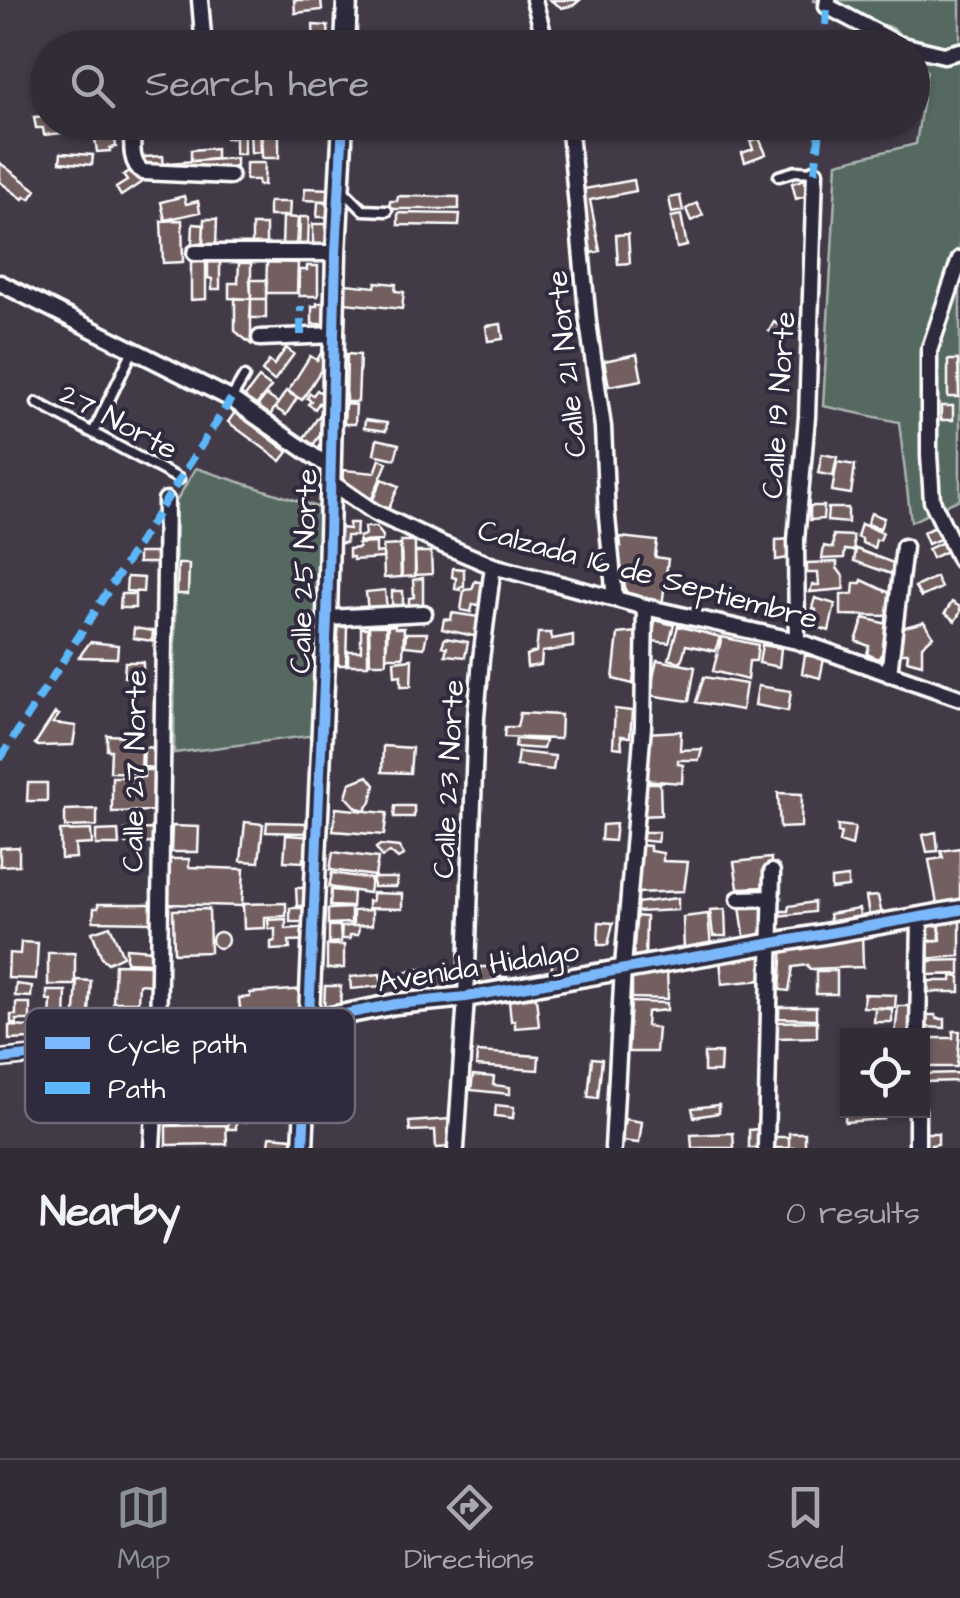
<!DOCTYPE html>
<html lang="en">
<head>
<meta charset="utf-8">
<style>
  :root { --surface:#322c36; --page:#3a343e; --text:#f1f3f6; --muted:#a8a7ad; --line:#4d4851; --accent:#8c9099 }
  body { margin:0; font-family:"Architects Daughter",sans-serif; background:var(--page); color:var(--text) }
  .controls { position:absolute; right:30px; bottom:30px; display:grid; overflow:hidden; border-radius:0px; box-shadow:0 2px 8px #0004 }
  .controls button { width:90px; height:90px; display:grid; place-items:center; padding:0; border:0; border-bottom:2px solid var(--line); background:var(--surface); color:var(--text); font:50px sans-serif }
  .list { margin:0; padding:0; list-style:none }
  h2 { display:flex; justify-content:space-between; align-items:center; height:130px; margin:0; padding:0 40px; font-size:42px }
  h2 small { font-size:32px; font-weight:400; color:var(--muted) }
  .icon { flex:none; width:55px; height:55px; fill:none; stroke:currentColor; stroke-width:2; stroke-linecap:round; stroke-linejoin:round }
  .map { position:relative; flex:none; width:960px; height:1148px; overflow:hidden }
  .search { position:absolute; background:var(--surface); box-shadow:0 2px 8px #0004; left:30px; right:30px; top:30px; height:110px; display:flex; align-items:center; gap:25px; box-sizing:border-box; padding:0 35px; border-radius:55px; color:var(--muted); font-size:38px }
  .sheet { height:310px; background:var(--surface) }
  nav { display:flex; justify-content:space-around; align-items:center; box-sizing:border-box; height:140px; border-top:2px solid var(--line); background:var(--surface); font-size:28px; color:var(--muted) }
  nav a { display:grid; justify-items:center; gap:5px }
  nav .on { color:var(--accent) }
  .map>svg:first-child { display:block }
  .green { fill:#576961; stroke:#abb4b0; stroke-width:2.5 }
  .building { fill:#735e60; stroke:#fff; stroke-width:2.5 }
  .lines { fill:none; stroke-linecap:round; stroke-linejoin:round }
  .service-casing { stroke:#fff; stroke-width:15 }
  .minor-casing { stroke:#fff; stroke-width:21 }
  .tertiary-casing { stroke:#fff; stroke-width:25 }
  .service { stroke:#2f2a3d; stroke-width:8 }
  .minor { stroke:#2f2a3d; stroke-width:14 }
  .tertiary { stroke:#2f2a3d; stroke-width:18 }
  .quiet { stroke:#5cb8fa; stroke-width:8; stroke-dasharray:15 8; stroke-linecap:butt }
  .cycleway-casing { stroke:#2f2a3d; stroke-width:16 }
  .cycleway { stroke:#7ab7fb; stroke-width:10 }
  .labels { text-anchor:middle; stroke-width:8; stroke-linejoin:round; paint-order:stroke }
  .street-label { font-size:30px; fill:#fff; stroke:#2f2a3d }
  .key { fill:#2f2a3d; stroke:#6d6a77; stroke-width:2.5 }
  .key-label { font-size:28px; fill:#fff }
</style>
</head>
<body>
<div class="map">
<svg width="960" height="1148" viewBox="0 0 960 1148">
  <rect width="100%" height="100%" fill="#433a48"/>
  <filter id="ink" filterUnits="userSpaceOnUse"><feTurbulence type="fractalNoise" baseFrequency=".01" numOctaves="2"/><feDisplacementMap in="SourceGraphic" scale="20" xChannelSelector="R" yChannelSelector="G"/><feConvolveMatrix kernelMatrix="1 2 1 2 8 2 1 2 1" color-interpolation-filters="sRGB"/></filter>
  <g filter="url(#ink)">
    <path class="green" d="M812 0H960V499L911 522 899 422 823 406 837 163 916 144 927 71 895 29Z
      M196 468 323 509 316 735 174 753 176 501Z"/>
    <path class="building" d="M294 0H321L322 10 295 13Z
      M550 0H580L574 5 562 8Z
      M313 25 328 26 329 43 314 45Z
      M48 116V122H63L64 133 44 135 43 128H36L34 117Z
      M262 122H279V135H262Z
      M260 128 261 152 251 153 250 129Z
      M114 129 116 147 110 148V151L97 152 94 131Z
      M244 130V154H235V138H226V131Z
      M262 135H279V158H262Z
      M759 138 766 154 745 162 742 153 753 149 750 141Z
      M216 148V159L191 161V150Z
      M61 153 93 155 92 165 60 162Z
      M163 156 164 168 144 169V157Z
      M236 158V167L170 172 169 163Z
      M0 163 36 190 30 199 25 196 23 199 0 182Z
      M246 163H265L264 185H258V180H246Z
      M134 169 142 182 121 196 116 188 127 181 123 175Z
      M809 178 814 194 796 199 792 183Z
      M634 180 636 191 590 200 600 251 591 253 579 190Z
      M305 188 330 189 329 201 304 200Z
      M184 196 186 204 198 201 200 212 165 220 161 202Z
      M398 196 459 197V209H389L390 201H397Z
      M680 196 683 211 672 213 669 198Z
      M269 202H290L289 216H269Z
      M318 202H333L332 217H317Z
      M697 203 703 215 691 221 686 209Z
      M398 213 460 214 459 226 398 225Z
      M681 215 687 246 677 248 671 217Z
      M283 217 298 218 296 246H282Z
      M300 217H309L308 247H299Z
      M204 219H217L216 245 203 244Z
      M182 220 183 262 163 263 161 221Z
      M193 224 204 225 203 244H192Z
      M313 224H330V245H313Z
      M252 225H266V247H252Z
      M628 234 630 263 618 264 616 235Z
      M206 261V299L191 300V262Z
      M208 262H220V289H212V279L208 278Z
      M267 262 298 263 297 293H266Z
      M239 263H251V299L229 298V283H238Z
      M307 266H318V296H299V270H307Z
      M250 280H267L266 299H251Z
      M376 282 396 284 395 291 404 292 402 309 344 303 346 284 375 287Z
      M235 298 251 299V344L235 331Z
      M251 299H266V318H250Z
      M317 303H329V324H312V306H317Z
      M774 322 788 330 783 339 769 331Z
      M501 324 503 339 488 341 486 326Z
      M325 346 333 351 302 400 288 391 310 356 317 360Z
      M286 348 294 354 274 381 262 371 269 361 274 365Z
      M347 354 360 355 358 402H346Z
      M637 354 642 380 609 386 604 361Z
      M948 360H958L959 397H948Z
      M259 378 271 387 254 408 243 399Z
      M317 390 330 399 325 407 319 403 315 409 308 404 311 401 307 398 310 393 313 395Z
      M286 391 297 398 286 415 275 408Z
      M266 395 278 403 269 417 256 408Z
      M345 404 356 405 355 424H344Z
      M941 406H953V420H941Z
      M235 412 288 452 281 461 228 422Z
      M321 413 331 419 311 448 301 442Z
      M365 420 387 423 386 431 364 428Z
      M377 439 399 444 395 459 374 454Z
      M822 454 837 457 833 476 818 473Z
      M380 459 387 463 370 503 343 483 344 470 375 473Z
      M837 462 855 465 851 494 832 491Z
      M382 479 399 486 386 514 370 506Z
      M810 506H824L823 519 810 520Z
      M828 508H848V523L827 521Z
      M871 513 884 518 880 529 867 524Z
      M349 523H357L356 536H346V543H339L340 528 349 529Z
      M861 524 883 533 880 540H876L874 548 862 543V539L857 537Z
      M940 525 945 537 928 544 923 532Z
      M364 527H376L383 536 382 541 359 542V537L365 535Z
      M833 535 853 536 854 551 845 550 844 558 822 559 824 546 833 548Z
      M620 537 657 541 655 557 668 559 662 606 627 597 617 545 621 546Z
      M793 539 794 557 776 560V540Z
      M947 540 951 549 932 558 928 549Z
      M401 541H415V576L402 577Z
      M376 543V553L383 552V558L353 560V557H349V549L359 548 358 544Z
      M400 545 401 577 384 578 383 546Z
      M856 549 896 564 894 575 854 561Z
      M415 552H431L432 574 416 575Z
      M138 553H159V563H138Z
      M837 562V568L843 576 844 589 810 592 812 585H819L818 573H807V563Z
      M178 564H189L188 594H177Z
      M453 568 464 569V587H460V590L455 589 456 578 452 577Z
      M127 577 144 578 143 592 126 591Z
      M936 577 941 588 921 597 915 587Z
      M423 578V608L409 610V598L414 597 413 580Z
      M862 580 892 594 891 616 841 615V594H853L854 583H861Z
      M475 581 483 583 482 606 473 604 471 612 461 610 464 590 472 589Z
      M385 590 387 610 368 612 366 592Z
      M392 591H403V610H396V605H392Z
      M121 594H135V608H120Z
      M815 598 835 604 829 631 811 625 816 610 812 608Z
      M952 602 960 607V613L955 621 945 613Z
      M452 613 479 617 478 637 442 629 444 619 451 620Z
      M864 618 887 624 884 651 878 659 867 654 869 646 856 641Z
      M655 620 674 625 669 643 652 641Z
      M924 622 933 636 922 646V664L907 660 908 653H898L901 628Z
      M395 625V628H404L403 657H386L388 626Z
      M369 626H386V663H370Z
      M678 626 720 637 715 651 686 645 681 662 669 659Z
      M338 627H347L346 665H338Z
      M134 628 153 631 152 641 133 638Z
      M361 628H368V665H348V651H361Z
      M638 632 633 684 613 679 618 634Z
      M406 633H427L424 648 405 646Z
      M538 633H551L552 639 573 635V647L542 652 541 665 527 667 526 655 536 652Z
      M722 637 758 645 756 661H749L747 680 713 671Z
      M445 638 468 642 465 657 445 655 447 647 442 646Z
      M90 642 118 645 117 658 79 657Z
      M762 645 781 648 779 667 759 663Z
      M805 655 824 659 820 678 802 673Z
      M412 659 411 686H401V675L395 676 394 661Z
      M657 660 695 667 689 701 649 695Z
      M125 662H143V677H124Z
      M704 677 746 684 742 710 696 702Z
      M758 686 791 691 788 711 755 705Z
      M615 709 632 711 630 737 621 736 622 748 613 747Z
      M55 713 59 715 53 723 76 726 73 745 38 746 35 744Z
      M520 713 561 715 560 739 504 737 505 727H517Z
      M681 731 680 750 702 749 699 760H678V764L683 765 682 783 642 780 646 733Z
      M107 735 127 736 126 747H142L141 773 110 772 111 750H107Z
      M516 739 545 741 543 749 515 747Z
      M383 746 412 748 410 773 382 772Z
      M144 747 156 748V768L143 767Z
      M518 752 555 756 553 770 516 766Z
      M144 770H155V811L112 812V777H144Z
      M368 776 375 785 371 802 365 810 357 808 346 796 350 783Z
      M28 783H47V801H27Z
      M640 783H660L661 815 640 816Z
      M778 793 802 794 801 827 780 828Z
      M395 806H414V817H394Z
      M336 808 387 813 384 835 333 831Z
      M97 809V826L65 827V810Z
      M245 822 263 824 259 862 241 861Z
      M267 822 306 823V833L266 832Z
      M616 824 614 841 601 840 602 825Z
      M838 825 855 827 852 846 839 842 841 833H838Z
      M172 826 199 827 198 852H171Z
      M154 829V843L126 844 125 830Z
      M91 830 92 844 75 845 76 858 61 859 60 831Z
      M118 830 119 845H96V831Z
      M639 832H659L657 842 638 840Z
      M936 832 938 851 927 852 923 835Z
      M286 835 315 837 314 849H307L306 858H303V862L284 861Z
      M380 845 399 847 404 855 398 859 390 852 382 857 376 848Z
      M638 845 650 846V851L663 853V861L688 862 684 891 637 893Z
      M19 847V865L0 866V848Z
      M960 848V900L937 904 929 860 943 858 941 851Z
      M333 852 378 858 375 876 330 870Z
      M771 858 769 887 738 888 734 862Z
      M169 859H189V867L244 869 242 906 167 904Z
      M332 873 371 879 369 893 329 887Z
      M848 877V887L831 889V879Z
      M373 878H397L396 887H373Z
      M296 888H308L309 906H297Z
      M331 890 353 892 352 907 330 906Z
      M372 893 402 894V909L368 908V901H372Z
      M878 896 882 915 869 916 866 897Z
      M678 898V910L636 912V903Z
      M767 902 770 937 745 942 740 906Z
      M814 902V912L778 916 777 911H788L789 906Z
      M286 903V916L265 917V928L244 929 243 904Z
      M98 904H152L151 922 93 921 94 908H98Z
      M290 908H311V922H290Z
      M351 908V923L328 924V909Z
      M209 909 210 952 174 953 173 910Z
      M725 909 726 936H713L710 910Z
      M859 909 861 921 831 925 829 914Z
      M372 910V925L353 926V911Z
      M708 914 711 948 684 953 683 917Z
      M960 914V956L923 959 922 942 941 940 939 916Z
      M634 916 646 917 645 961 632 960Z
      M286 919V929L312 927 313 940 289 941 290 949 271 950V942L275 941V929H269L268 920Z
      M939 919 940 940H927L925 920Z
      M599 922 613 923 608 945H598Z
      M110 926 123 956 108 963 102 958 92 932Z
      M329 926H340L341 942 329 943Z
      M349 926H359L358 935H350V939H341L342 927Z
      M212 940a8 8 0 1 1 16 0a8 8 0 1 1-16 0Z
      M862 932 863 967 809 969 808 965 793 967 789 991 780 990 783 944Z
      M21 942 38 943 36 979 8 978 9 953 20 954Z
      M327 945H344V968L327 969Z
      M126 948 152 950 151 963 126 962Z
      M763 948 762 980 722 984 720 957Z
      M553 952 568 953 566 978 551 977Z
      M48 953H75V985H48Z
      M960 960V974L928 975V961Z
      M115 964 152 965 151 985 139 984 138 1002H113Z
      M480 967H493V977H507V986H480Z
      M667 967 668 999 632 998V974Z
      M447 968 449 990 426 992 424 970Z
      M422 969 425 991 402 994 398 987 403 986 399 982 402 972Z
      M816 971H837V994H816Z
      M380 974 382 986 351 989 350 977Z
      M952 976 960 977V992H928L929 981H952Z
      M77 980 91 981 87 1045 73 1044Z
      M16 984 32 986 31 997 15 996Z
      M325 986H341L340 1009H324Z
      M307 989 309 1017 256 1021V1016L241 1017 239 998 250 997V993Z
      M47 991H66L65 1022H50L51 1000H47Z
      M864 994 896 995 895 1008 863 1007Z
      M536 997 539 1026 515 1028V1020L511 1021 509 1000Z
      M631 1002 667 1003V1010L647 1012 646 1026 658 1028 656 1052H628Z
      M16 1003H30V1020H16L17 1024H11V1015H16Z
      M898 1006H911V1036H895Z
      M779 1007H816V1019L779 1018Z
      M875 1008 892 1009V1022H874Z
      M925 1015H935L937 1019H945V1028L924 1027Z
      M817 1021V1037L777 1038V1022Z
      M9 1026 31 1027V1039L9 1040Z
      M953 1031H960L957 1067H928V1038H953Z
      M477 1052 539 1056 538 1070 476 1066Z
      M704 1053H721L720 1072H704Z
      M592 1058 602 1059 598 1098 588 1097Z
      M960 1073V1081L922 1082V1074Z
      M473 1075 494 1077 493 1085 510 1087V1094L471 1090Z
      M846 1094 848 1110H883L884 1119 845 1122Z
      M165 1104 181 1105 180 1124 164 1123Z
      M496 1105 514 1107 513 1118 495 1116Z
      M719 1105V1113L694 1117 692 1108Z
      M228 1114H246V1122H236V1129H228Z
      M450 1119 452 1147 436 1148 435 1130 410 1131 409 1122Z
      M625 1119 642 1122 639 1143 621 1141Z
      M226 1125 227 1144 166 1145V1126Z
      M759 1129V1148H749V1130Z
      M733 1133 734 1148H692L691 1135Z
      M789 1133H805V1148H789Z
      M922 1133H938V1144L931 1145V1148H922Z
      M270 1136 303 1139 302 1148 269 1147Z
      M773 1137H789V1148H773Z"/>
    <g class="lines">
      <defs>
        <path id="service" d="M779 176 796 171 815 172
          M341 188 363 210 387 211
          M231 399 244 377
          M37 403 179 479
          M93 433 133 350"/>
        <path id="minor" d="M200 0 204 48
          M534 0 547 48
          M828 0 827 6 898 44 944 55 960 51
          M133 122C133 139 128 162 143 172L230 176
          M569 122 588 322 603 427 607 517 615 599
          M195 253H336
          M960 259 929 351V455L932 501 960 560
          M0 283 231 399 331 468
          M260 338 335 335
          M332 483 374 512 441 544 493 566 645 607 797 641 960 698
          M327 618 424 613
          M797 641 796 540 807 417 815 172
          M889 674 904 547
          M739 899 772 898
          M918 1036 920 917
          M0 1059 158 1042 310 1021
          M152 1148 158 1042 166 500
          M456 1148 466 997 476 717 481 659 493 566
          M613 1148 623 967 643 726 645 607
          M766 1148 772 872
          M917 1148V1110"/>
        <path id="tertiary" d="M345 48 347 0
          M310 1021 396 1004 466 997 960 910
          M303 1148 327 618 336 253 343 122"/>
      </defs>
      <use href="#service" class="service-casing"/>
      <use href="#minor" class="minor-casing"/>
      <use href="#tertiary" class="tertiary-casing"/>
      <use href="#service" class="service"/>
      <use href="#minor" class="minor"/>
      <use href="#tertiary" class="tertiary"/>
      <path class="quiet" d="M825 48 827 6
        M815 172 821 122
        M301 335V306
        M0 759 231 399"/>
      <defs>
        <path id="cycleway" d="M0 1059 158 1042 310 1021 396 1004 466 997 960 910
          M303 1148 327 618 336 253 343 122"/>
      </defs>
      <use href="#cycleway" class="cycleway-casing"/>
      <use href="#cycleway" class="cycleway"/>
    </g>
  </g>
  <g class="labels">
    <g class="street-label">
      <text transform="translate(566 364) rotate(-96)" y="10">Calle 21 Norte</text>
      <text transform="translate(778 405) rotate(-86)" y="10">Calle 19 Norte</text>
      <text transform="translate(119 421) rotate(28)" y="10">27 Norte</text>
      <text transform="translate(303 571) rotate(-88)" y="10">Calle 25 Norte</text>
      <text transform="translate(648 574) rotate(15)" y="10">Calzada 16 de Septiembre</text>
      <text transform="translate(134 771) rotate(-89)" y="10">Calle 27 Norte</text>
      <text transform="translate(448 779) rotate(-87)" y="10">Calle 23 Norte</text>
      <text transform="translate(478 966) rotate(-9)" y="10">Avenida Hidalgo</text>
    </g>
  </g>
  <rect x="25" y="1008" width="330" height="115" rx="15" class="key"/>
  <rect x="45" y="1037" width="45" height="12" fill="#7ab7fb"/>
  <rect x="45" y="1082" width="45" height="12" fill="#5cb8fa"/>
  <g class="key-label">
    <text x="108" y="1053">Cycle path</text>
    <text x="108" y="1098">Path</text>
  </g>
</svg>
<div class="controls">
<button><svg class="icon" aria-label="locate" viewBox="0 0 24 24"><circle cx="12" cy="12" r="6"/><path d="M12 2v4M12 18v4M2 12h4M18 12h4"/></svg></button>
</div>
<div class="search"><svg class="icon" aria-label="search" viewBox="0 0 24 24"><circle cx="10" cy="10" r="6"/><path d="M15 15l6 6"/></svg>Search here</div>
</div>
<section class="sheet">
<h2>Nearby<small>0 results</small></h2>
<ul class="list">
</ul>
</section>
<nav>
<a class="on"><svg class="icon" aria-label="map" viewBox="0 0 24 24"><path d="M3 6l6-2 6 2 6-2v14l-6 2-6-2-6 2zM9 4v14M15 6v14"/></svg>Map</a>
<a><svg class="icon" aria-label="directions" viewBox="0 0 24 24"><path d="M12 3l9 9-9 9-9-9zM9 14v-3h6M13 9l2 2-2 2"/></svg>Directions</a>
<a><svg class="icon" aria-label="saved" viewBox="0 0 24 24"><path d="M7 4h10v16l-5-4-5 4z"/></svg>Saved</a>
</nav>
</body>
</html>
